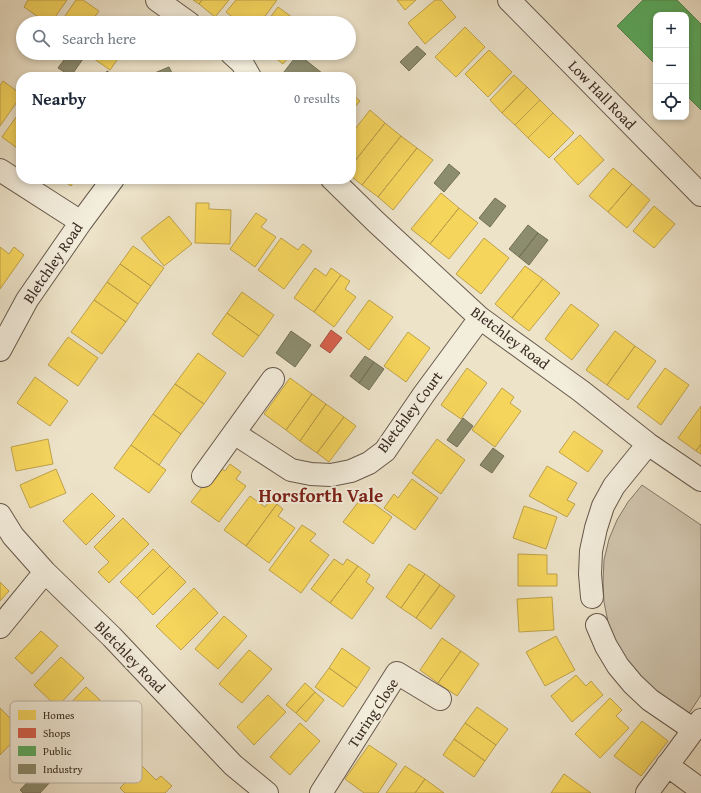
<!DOCTYPE html>
<html lang="en">
<head>
<meta charset="utf-8">
<style>
  :root { --surface:#fff; --page:#f6f6f7; --text:#1f2937; --muted:#747a83; --line:#e0e1e3 }
  body { margin:0; font-family:"Gentium Book Plus",serif; background:var(--page); color:var(--text) }
  .controls { position:absolute; right:12px; top:12px; display:grid; overflow:hidden; border-radius:8px; box-shadow:0 2px 6px #0003 }
  .controls button { width:36px; height:36px; display:grid; place-items:center; padding:0; border:0; border-bottom:1px solid var(--line); background:var(--surface); color:var(--text); font:20px sans-serif }
  .list { margin:0; padding:0; list-style:none }
  h2 { display:flex; justify-content:space-between; align-items:center; height:52px; margin:0; padding:0 16px; font-size:17px }
  h2 small { font-size:13px; font-weight:400; color:var(--muted) }
  .icon { flex:none; width:22px; height:22px; fill:none; stroke:currentColor; stroke-width:2; stroke-linecap:round; stroke-linejoin:round }
  .map { position:relative; flex:none; width:701px; height:793px; overflow:hidden }
  .search { position:absolute; background:var(--surface); box-shadow:0 2px 6px #0003; left:16px; top:16px; width:340px; height:44px; display:flex; align-items:center; gap:10px; box-sizing:border-box; padding:0 14px; border-radius:22px; color:var(--muted); font-size:15px }
  .panel { position:absolute; background:var(--surface); box-shadow:0 2px 6px #0003; left:16px; top:72px; width:340px; height:112px; border-radius:16px }
  .map>svg:first-child { display:block }
  .green { fill:#cfc4ad; stroke:#847868 }
  .homes { fill:#f6d55c; stroke:#bea24b }
  .shops { fill:#d6604d; stroke:#a75040 }
  .public { fill:#5aae61; stroke:#50874e }
  .industry { fill:#8c8c6e; stroke:#736f58 }
  .lines { fill:none; stroke-linecap:round; stroke-linejoin:round }
  .minor-casing { stroke:#67594c; stroke-width:24 }
  .minor { stroke:#f3eddc; stroke-width:22 }
  .labels { text-anchor:middle; stroke-width:4; stroke-linejoin:round; paint-order:stroke }
  .street-label { font-size:15px; fill:#3a2b23; stroke:#f3eddc }
  .district-label { font-size:19px; font-weight:bold; fill:#7a1f14; stroke:#f3eddc }
  .key { fill:#f3eddc; stroke:#bcb3a4; stroke-width:1 }
  .key-label { font-size:11px; fill:#3a2b23 }
</style>
</head>
<body>
<div class="map">
<svg width="701" height="793" viewBox="0 0 701 793">
  <rect width="100%" height="100%" fill="#ede3c9"/>
  <filter id="stains"><feTurbulence type="fractalNoise" baseFrequency=".005" numOctaves="4"/><feColorMatrix values="0 0 0 0 .2 0 0 0 0 .09 0 0 0 0 .02 0 0 0 .5 -.17"/></filter>
  <radialGradient id="worn" r=".72"><stop offset=".6" stop-color="#630" stop-opacity="0"/><stop offset="1" stop-color="#630" stop-opacity=".3"/></radialGradient>
  <path class="green" d="M642 485 701 525V695L688 715 638 677 615 642 608 622 604 602 603 581 604 560 609 539 617 520 628 502Z"/>
  <path class="homes" d="M28 0H67L51 23H47L24 7Z
    M76 0H83L99 11 90 23H60Z
    M193 0H202L199 4Z
    M202 0H229L215 17 199 4Z
    M236 0H277L260 23H240L226 12Z
    M397 0H416L405 10Z
    M435 0H441L456 17 425 44 408 23Z
    M278 7 300 23H266Z
    M112 18 119 23H109Z
    M465 27 485 47 456 77 435 57Z
    M489 50 512 72 488 97 465 74Z
    M88 53H122L110 70 87 54Z
    M269 53H292L283 64Z
    M514 75 527 87 502 113 490 100Z
    M3 81 21 94V96L0 126V85Z
    M527 87 540 100 515 125 502 113Z
    M351 93 360 101 351 112Z
    M540 100 553 113 528 138 515 125Z
    M21 110V151L2 137Z
    M370 110 385 123 351 166V134Z
    M553 113 574 133 549 158 528 138Z
    M385 123 401 136 362 185 351 176V166Z
    M580 135 604 160 578 185 554 159Z
    M401 136 417 148 378 197 362 185Z
    M417 148 433 160 393 210 378 197Z
    M613 168 632 184 608 212 589 196Z
    M61 179H75L71 186Z
    M632 184 650 200 627 228 608 212Z
    M441 193 459 208 430 244 411 229Z
    M196 203H209V209L231 210 230 244 195 243Z
    M654 206 675 224 654 248 633 231Z
    M459 208 478 223 449 259 430 244Z
    M256 213 267 220 261 227 276 237 255 267 230 249Z
    M169 216 192 244 164 266 141 238Z
    M281 238 298 250 303 244 312 251 284 289 258 270Z
    M484 238 509 258 481 294 456 274Z
    M133 246 164 268 151 286 120 264Z
    M0 247 9 254 14 247 24 255 0 289Z
    M120 264 151 286 138 304 107 282Z
    M525 266 543 279 512 318 495 304Z
    M315 268 326 276 331 268 341 275 314 312 294 298Z
    M341 275 350 281 345 289 356 297 334 327 314 312Z
    M543 279 560 293 529 331 512 318Z
    M107 282 138 304 126 322 94 300Z
    M242 292 274 315 259 336 227 313Z
    M94 300 126 322 102 354 71 332Z
    M369 300 393 317 369 350 346 332Z
    M571 304 599 325 572 360 545 339Z
    M227 313 259 336 243 357 212 334Z
    M615 331 635 346 607 385 586 370Z
    M408 332 430 348 406 382 384 366Z
    M68 337 98 358 78 386 48 365Z
    M635 346 656 361 628 400 607 385Z
    M198 353 226 373 204 404 175 384Z
    M467 368 487 383 461 419 441 405Z
    M665 368 689 385 661 425 637 407Z
    M35 377 68 401 50 426 17 403Z
    M290 378 312 394 286 430 264 414Z
    M175 384 204 404 181 434 153 414Z
    M502 388 514 397 510 403 521 411 495 447 472 430Z
    M312 394 326 404 300 441 286 430Z
    M326 404 344 417 317 453 300 441Z
    M701 406V444L696 451 678 438Z
    M153 414 181 434 159 465 131 445Z
    M344 417 356 426 329 462 317 453Z
    M574 431 603 451 588 472 559 452Z
    M48 439 53 464 16 471 11 447Z
    M437 439 465 460 441 494 412 473Z
    M701 444V454L696 451Z
    M131 445 166 470 149 493 114 468Z
    M230 464 241 472 236 479 246 486 219 522 191 502 218 466 225 471Z
    M547 466 577 483 567 500 575 504 567 517 529 496Z
    M56 469 66 493 30 508 20 485Z
    M412 479 438 498 415 530 384 508 394 494 398 498Z
    M92 493 115 516 86 545 63 521Z
    M250 496 265 507 271 499 277 504 246 546 224 530Z
    M363 496 392 517 373 544 343 522Z
    M277 504 283 509 278 516 295 528 269 563 246 546Z
    M524 506 557 517 546 549 513 538Z
    M123 518 149 544 109 583 98 572 109 562 94 547Z
    M302 525 316 534 310 541 329 555 301 593 269 570Z
    M153 549 170 566 137 598 120 582Z
    M518 554 547 555V574H557V586H518Z
    M334 559 343 565 347 559 358 566 330 603 311 589Z
    M409 564 425 574 401 608 386 597Z
    M170 566 186 582 153 615 137 598Z
    M358 566 370 575 366 582 374 588 352 619 330 603Z
    M425 574 440 585 416 618 401 608Z
    M0 582 9 591 0 601Z
    M440 585 455 596 431 629 416 618Z
    M194 588 218 613 181 650 156 626Z
    M552 597 554 630 519 632 517 599Z
    M224 616 247 636 218 669 195 649Z
    M41 631 58 646 32 674 15 658Z
    M556 636 575 670 545 686 526 652Z
    M442 638 461 651 438 683 420 670Z
    M342 648 370 668 357 688 329 668Z
    M249 650 272 669 242 703 219 684Z
    M461 651 479 664 457 696 438 683Z
    M61 657 84 678 57 707 34 685Z
    M329 668 357 688 343 707 315 687Z
    M576 675 586 686 591 681 603 695 572 722 551 696Z
    M305 683 315 692 296 713 286 705Z
    M86 687 100 700 96 705 110 719 89 741 60 714Z
    M315 692 324 700 306 722 296 713Z
    M268 695 286 712 254 745 237 727Z
    M610 698 622 710 616 716 629 728 600 758 575 734Z
    M477 707 508 729 496 745 465 723Z
    M0 708 23 731 0 755Z
    M642 721 668 741 641 776 614 756Z
    M300 723 320 741 290 775 270 757Z
    M465 723 496 745 485 761 454 739Z
    M454 739 485 761 474 777 443 755Z
    M369 745 397 764 378 793H364L345 779Z
    M142 766 156 780 161 776 172 786 165 793H125L120 788Z
    M405 766 425 779 415 793H386Z
    M564 774 591 793H551Z
    M425 779 444 793H415Z"/>
  <path class="shops" d="M331 330 342 338 330 353 320 346Z"/>
  <path class="public" d="M643 0H677L701 24V110L686 95V15H656V65L617 26Z"/>
  <path class="industry" d="M417 46 426 54 409 71 400 62Z
    M69 53H81L85 56 71 76 58 68Z
    M298 54 327 77H280Z
    M169 67 174 77H159L157 72Z
    M107 71 116 77H102Z
    M157 72 159 77H147Z
    M449 164 460 173 444 192 434 183Z
    M495 198 506 206 490 227 479 218Z
    M528 225 538 233 519 257 509 249Z
    M538 233 548 240 529 265 519 257Z
    M291 331 311 345 295 367 276 353Z
    M365 356 374 362 359 383 350 376Z
    M374 362 384 369 369 390 359 383Z
    M463 418 473 426 457 447 447 440Z
    M493 448 504 456 492 473 480 465Z
    M41 768 53 779 40 793H23L20 790Z"/>
  <g class="lines">
    <defs>
      <path id="minor" d="M157 0 189 23
        M509 0 701 195
        M231 53 242 63 250 77
        M0 170 81 222
        M332 179 376 222 480 318 581 391 648 444 701 480
        M0 350 27 300 81 222 113 179
        M234 433 291 470 311 474 331 475 351 471 369 463 385 451 424 394 480 318
        M203 476 273 379
        M0 515 13 536 45 572 112 637 233 765 267 793
        M592 597 590 574 591 551 596 528 603 506 614 486 648 444
        M597 625 606 646 618 666 633 684 650 700 694 730
        M0 627 45 572
        M667 765 701 790
        M321 793 397 673 440 699
        M647 793 701 720"/>
    </defs>
    <use href="#minor" class="minor-casing"/>
    <use href="#minor" class="minor"/>
  </g>
  <g class="labels">
    <g class="street-label">
      <text transform="translate(602 95) rotate(46)" y="5">Low Hall Road</text>
      <text transform="translate(53 263) rotate(-56)" y="5">Bletchley Road</text>
      <text transform="translate(510 338) rotate(37)" y="5">Bletchley Road</text>
      <text transform="translate(410 412) rotate(-53)" y="5">Bletchley Court</text>
      <text transform="translate(130 657) rotate(46)" y="5">Bletchley Road</text>
      <text transform="translate(373 713) rotate(-57)" y="5">Turing Close</text>
    </g>
    <g class="district-label">
      <text x="321" y="502">Horsforth Vale</text>
    </g>
  </g>
  <rect x="10" y="701" width="132" height="82" rx="6" class="key"/>
  <rect x="18" y="710" width="18" height="10" fill="#f6d55c"/>
  <rect x="18" y="728" width="18" height="10" fill="#d6604d"/>
  <rect x="18" y="746" width="18" height="10" fill="#5aae61"/>
  <rect x="18" y="764" width="18" height="10" fill="#8c8c6e"/>
  <g class="key-label">
    <text x="43" y="719">Homes</text>
    <text x="43" y="737">Shops</text>
    <text x="43" y="755">Public</text>
    <text x="43" y="773">Industry</text>
  </g>
  <rect width="100%" height="100%" filter="url(#stains)"/>
  <rect width="100%" height="100%" fill="url(#worn)"/>
</svg>
<div class="controls">
<button>+</button>
<button>−</button>
<button><svg class="icon" aria-label="locate" viewBox="0 0 24 24"><circle cx="12" cy="12" r="6"/><path d="M12 2v4M12 18v4M2 12h4M18 12h4"/></svg></button>
</div>
<div class="search"><svg class="icon" aria-label="search" viewBox="0 0 24 24"><circle cx="10" cy="10" r="6"/><path d="M15 15l6 6"/></svg>Search here</div>
<section class="panel">
<h2>Nearby<small>0 results</small></h2>
<ul class="list">
</ul>
</section>
</div>
</body>
</html>
